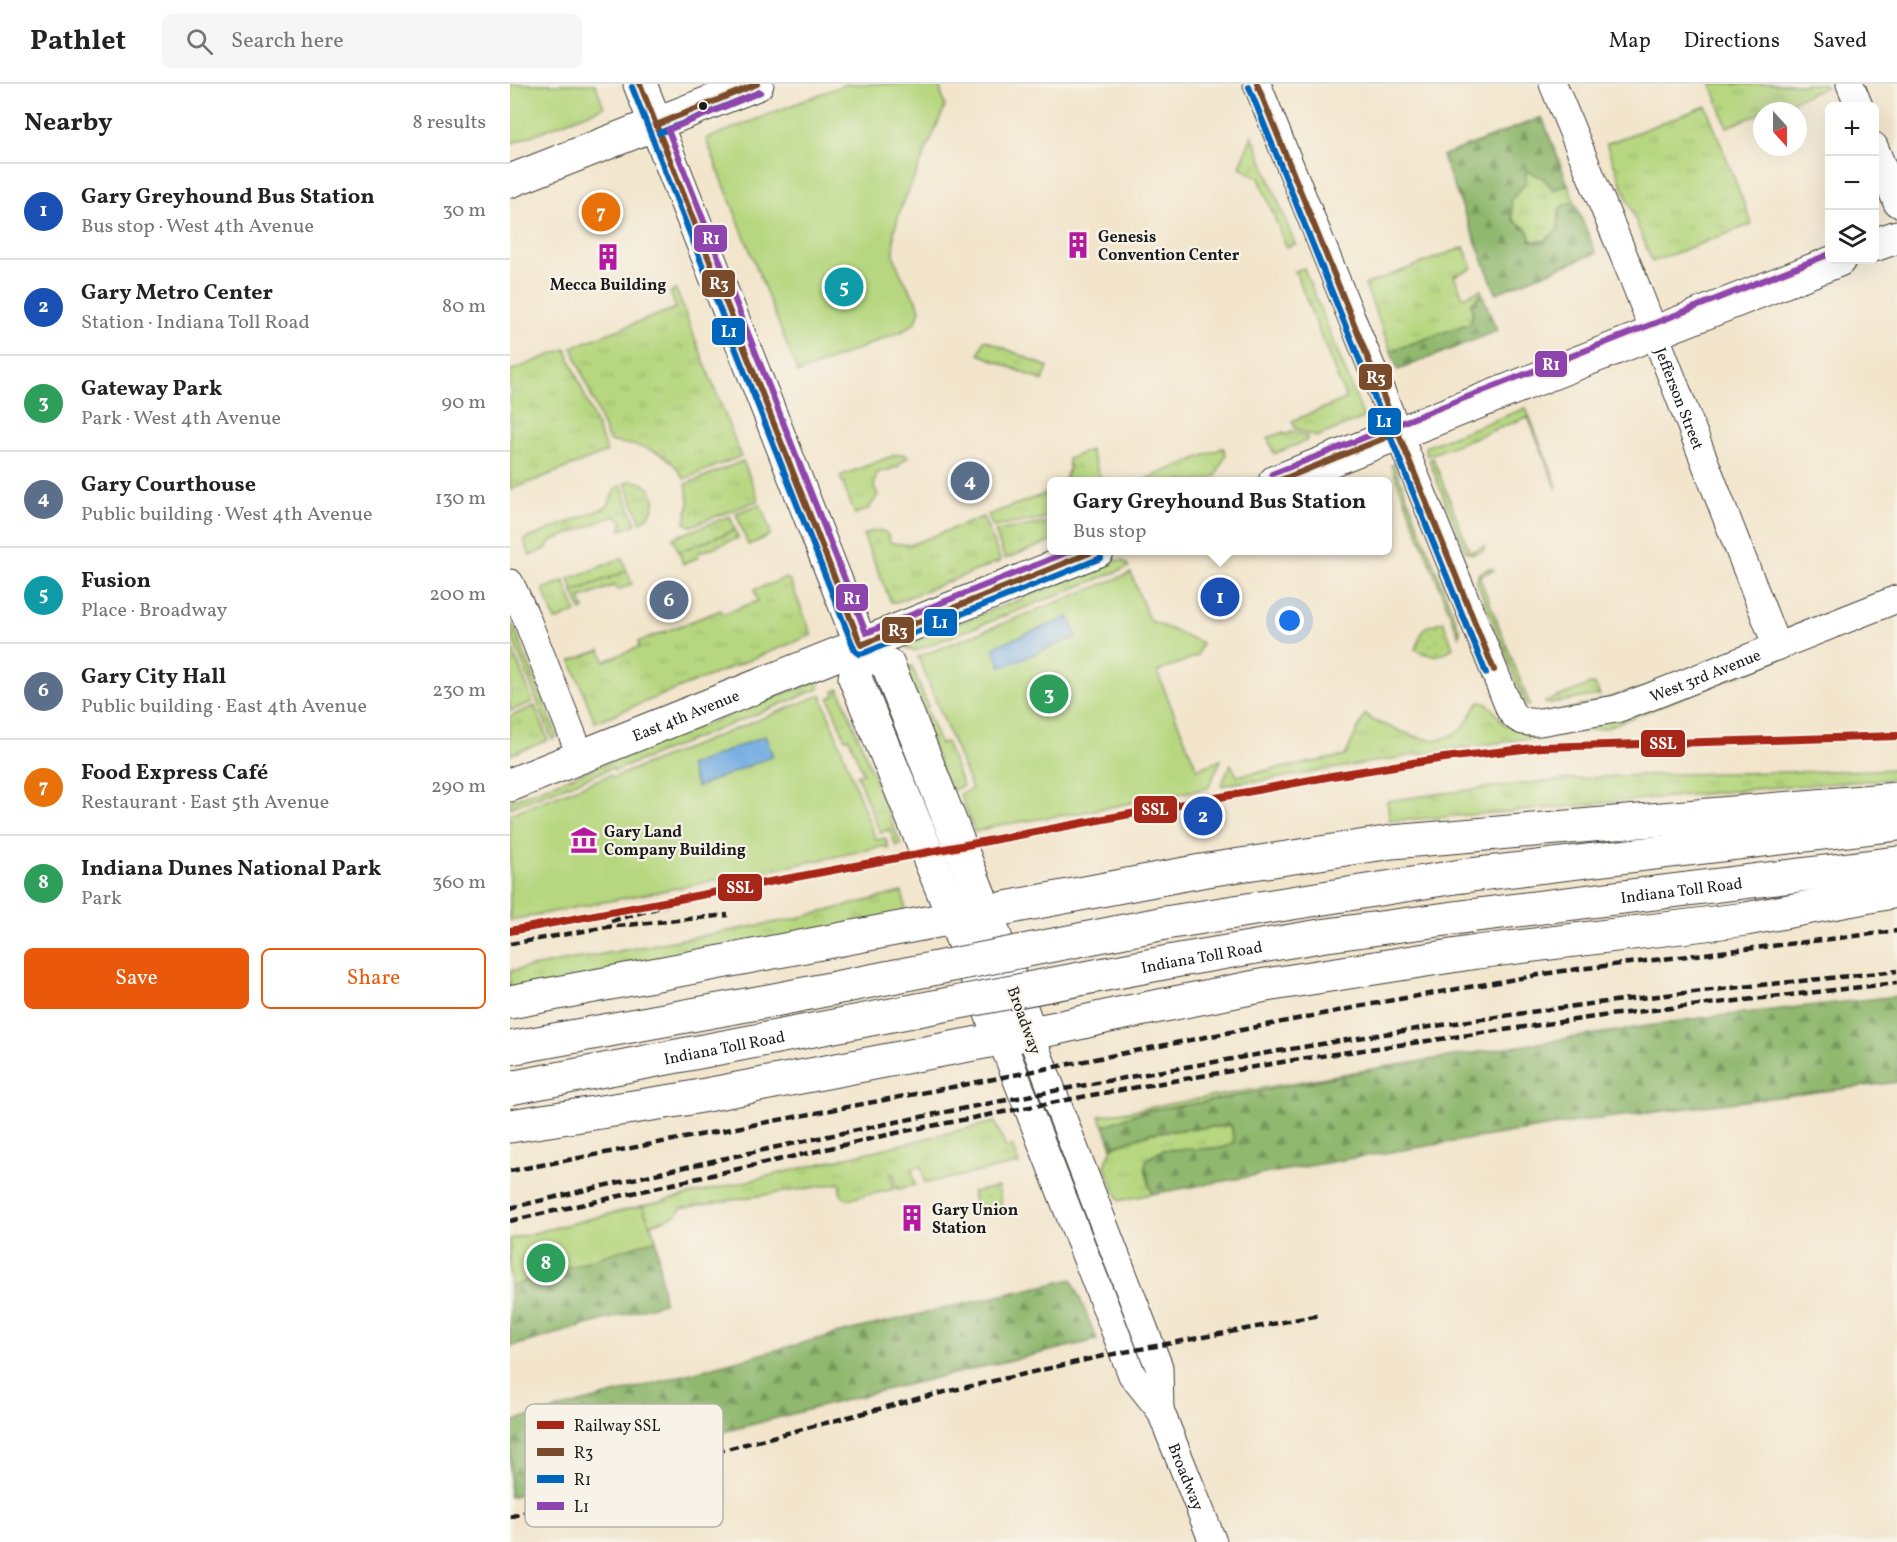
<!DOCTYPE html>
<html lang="en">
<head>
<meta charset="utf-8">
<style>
  :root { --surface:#fff; --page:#f6f6f6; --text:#222; --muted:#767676; --line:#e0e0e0; --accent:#ea580c }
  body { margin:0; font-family:Vollkorn,serif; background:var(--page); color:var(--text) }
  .controls { position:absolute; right:18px; top:18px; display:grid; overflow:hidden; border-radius:9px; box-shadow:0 6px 24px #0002 }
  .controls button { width:54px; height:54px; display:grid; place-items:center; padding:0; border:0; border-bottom:2px solid var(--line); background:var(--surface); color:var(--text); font:30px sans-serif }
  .compass { position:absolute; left:1243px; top:18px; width:54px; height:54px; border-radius:50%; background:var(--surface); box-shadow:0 6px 24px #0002; rotate:159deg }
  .you { position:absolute; left:780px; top:537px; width:21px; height:21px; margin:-15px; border:4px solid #fff; border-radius:50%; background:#1a73e8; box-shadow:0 0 0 9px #1a73e833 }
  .badge { display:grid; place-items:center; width:39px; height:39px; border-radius:50%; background:var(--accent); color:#fff; font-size:20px; font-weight:700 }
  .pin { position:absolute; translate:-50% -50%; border:3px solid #fff; box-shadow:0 2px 6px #0006 }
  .popup { position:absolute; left:537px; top:393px; width:345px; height:78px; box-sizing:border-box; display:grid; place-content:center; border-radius:9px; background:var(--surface); filter:drop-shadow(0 2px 4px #0005); font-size:20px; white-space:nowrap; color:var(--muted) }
  .popup b { font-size:22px; color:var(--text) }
  .popup::after { content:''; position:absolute; left:50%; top:100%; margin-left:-12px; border:12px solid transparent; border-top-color:var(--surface) }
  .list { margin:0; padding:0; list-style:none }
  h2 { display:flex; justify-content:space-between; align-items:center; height:78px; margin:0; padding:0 24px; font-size:26px }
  h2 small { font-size:20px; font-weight:400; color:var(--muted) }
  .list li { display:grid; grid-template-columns:39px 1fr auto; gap:18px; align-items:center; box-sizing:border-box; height:96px; padding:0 24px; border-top:2px solid var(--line) }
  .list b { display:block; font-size:22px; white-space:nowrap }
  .list p { margin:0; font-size:20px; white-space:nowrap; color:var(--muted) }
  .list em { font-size:20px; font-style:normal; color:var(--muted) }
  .actions { display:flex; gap:12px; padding:18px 24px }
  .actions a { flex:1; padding:14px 0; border:2px solid var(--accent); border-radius:9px; text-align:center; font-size:21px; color:var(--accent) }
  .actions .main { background:var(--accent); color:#fff }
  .icon { flex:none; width:33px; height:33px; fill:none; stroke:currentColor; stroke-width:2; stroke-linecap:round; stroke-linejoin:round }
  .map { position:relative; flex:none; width:1387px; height:1458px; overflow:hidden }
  header { display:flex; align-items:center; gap:36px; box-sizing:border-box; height:84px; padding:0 30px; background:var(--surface); border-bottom:2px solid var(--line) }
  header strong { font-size:28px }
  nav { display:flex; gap:33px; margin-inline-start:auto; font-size:21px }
  .search { width:420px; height:54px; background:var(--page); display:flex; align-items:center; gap:15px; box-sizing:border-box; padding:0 21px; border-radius:9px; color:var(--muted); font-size:22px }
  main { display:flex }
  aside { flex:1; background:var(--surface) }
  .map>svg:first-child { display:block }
  .grass { fill:url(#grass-tufts); stroke:#697a4e; stroke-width:1.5 }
  .forest { fill:url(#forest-firs); stroke:#566a45; stroke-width:1.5 }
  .park { fill:#b6d77f; stroke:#697a4e; stroke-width:1.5 }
  .garden { fill:url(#garden-dots); stroke:#697a4e; stroke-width:1.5 }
  .water { fill:#72ace2; stroke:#47647f; stroke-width:1.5 }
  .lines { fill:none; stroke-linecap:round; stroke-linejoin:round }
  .minor-casing { stroke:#3c3a36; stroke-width:29 }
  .major-casing { stroke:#3c3a36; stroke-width:35 }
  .highway-casing { stroke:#3c3a36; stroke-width:35 }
  .minor { stroke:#fff; stroke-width:27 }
  .major { stroke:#fff; stroke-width:33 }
  .highway { stroke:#fff; stroke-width:33 }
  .rail { stroke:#1c1c1c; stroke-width:4.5; stroke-dasharray:9 4.5; stroke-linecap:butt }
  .highway-bridge-casing { stroke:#3c3a36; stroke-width:35; stroke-linecap:butt }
  .highway-bridge { stroke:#fff; stroke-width:33 }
  .bus-1-casing { stroke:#f7f3e8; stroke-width:10 }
  .bus-2-casing { stroke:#f7f3e8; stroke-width:10 }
  .bus-3-casing { stroke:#f7f3e8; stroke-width:10 }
  .bus-1 { stroke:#7a4b2a; stroke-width:6 }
  .bus-2 { stroke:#0065bd; stroke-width:6 }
  .bus-3 { stroke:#8e44ad; stroke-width:6 }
  .rail-1-casing { stroke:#f7f3e8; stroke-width:12 }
  .rail-1 { stroke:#a82618; stroke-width:8 }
  .bus-dot { fill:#1c1c1c; stroke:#f7f3e8; stroke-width:2 }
  .labels { text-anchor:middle; stroke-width:4.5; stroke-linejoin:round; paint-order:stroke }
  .poi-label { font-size:16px; font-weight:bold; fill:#1c1c1c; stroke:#f7f3e8; text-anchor:start }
  .street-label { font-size:16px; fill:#1c1c1c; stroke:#f7f3e8 }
  .key { fill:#f7f3e8; stroke:#b5b2ab; stroke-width:1.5 }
  .key-label { font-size:16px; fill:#1c1c1c }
  .line-badge { stroke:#f7f3e8; stroke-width:2 }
  .badge-label { font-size:16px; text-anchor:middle; font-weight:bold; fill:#fff }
</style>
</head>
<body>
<header>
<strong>Pathlet</strong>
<div class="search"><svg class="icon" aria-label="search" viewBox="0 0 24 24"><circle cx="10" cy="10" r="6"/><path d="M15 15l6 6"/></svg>Search here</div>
<nav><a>Map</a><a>Directions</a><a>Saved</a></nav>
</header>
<main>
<aside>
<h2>Nearby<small>8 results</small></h2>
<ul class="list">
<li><span class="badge" style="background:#1a4fb4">1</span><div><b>Gary Greyhound Bus Station</b><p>Bus stop · West 4th Avenue</p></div><em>30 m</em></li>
<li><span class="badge" style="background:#1a4fb4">2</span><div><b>Gary Metro Center</b><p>Station · Indiana Toll Road</p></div><em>80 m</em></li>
<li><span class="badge" style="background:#2e9e5b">3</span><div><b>Gateway Park</b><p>Park · West 4th Avenue</p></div><em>90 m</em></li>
<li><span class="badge" style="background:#5c6f8a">4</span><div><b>Gary Courthouse</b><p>Public building · West 4th Avenue</p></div><em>130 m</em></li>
<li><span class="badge" style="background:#0f9aa8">5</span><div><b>Fusion</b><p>Place · Broadway</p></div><em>200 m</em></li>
<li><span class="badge" style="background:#5c6f8a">6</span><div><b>Gary City Hall</b><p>Public building · East 4th Avenue</p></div><em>230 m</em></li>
<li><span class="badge" style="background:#e8710a">7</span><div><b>Food Express Café</b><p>Restaurant · East 5th Avenue</p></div><em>290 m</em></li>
<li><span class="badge" style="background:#2e9e5b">8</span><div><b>Indiana Dunes National Park</b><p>Park</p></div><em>360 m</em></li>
</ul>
<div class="actions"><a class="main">Save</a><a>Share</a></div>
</aside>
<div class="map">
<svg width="1387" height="1458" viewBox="0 0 1387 1458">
  <defs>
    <pattern id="grass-tufts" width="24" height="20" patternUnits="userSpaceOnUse" patternTransform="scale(1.5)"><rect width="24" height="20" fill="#b6d77f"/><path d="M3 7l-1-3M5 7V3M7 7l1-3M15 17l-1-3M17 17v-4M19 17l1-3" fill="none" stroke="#9cb86d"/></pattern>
    <pattern id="forest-firs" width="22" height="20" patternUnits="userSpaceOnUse" patternTransform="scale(1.5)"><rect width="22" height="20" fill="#90b86e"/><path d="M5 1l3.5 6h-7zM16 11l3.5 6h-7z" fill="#75955a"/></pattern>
    <pattern id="garden-dots" width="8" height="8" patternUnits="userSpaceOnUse" patternTransform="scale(1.5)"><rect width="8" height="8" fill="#b6d77f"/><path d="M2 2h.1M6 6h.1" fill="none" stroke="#9cb86d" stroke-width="1.8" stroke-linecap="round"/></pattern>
  </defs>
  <rect width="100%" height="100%" fill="#f7f3e8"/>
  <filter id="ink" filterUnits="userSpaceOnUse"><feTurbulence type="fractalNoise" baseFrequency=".0167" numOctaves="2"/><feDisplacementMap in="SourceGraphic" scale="12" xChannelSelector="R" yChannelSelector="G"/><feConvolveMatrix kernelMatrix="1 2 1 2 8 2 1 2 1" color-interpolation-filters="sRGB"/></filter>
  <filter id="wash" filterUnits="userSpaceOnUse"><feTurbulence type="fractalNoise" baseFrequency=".008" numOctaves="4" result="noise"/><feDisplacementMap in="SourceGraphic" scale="24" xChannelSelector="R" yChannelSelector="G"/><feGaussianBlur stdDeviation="1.35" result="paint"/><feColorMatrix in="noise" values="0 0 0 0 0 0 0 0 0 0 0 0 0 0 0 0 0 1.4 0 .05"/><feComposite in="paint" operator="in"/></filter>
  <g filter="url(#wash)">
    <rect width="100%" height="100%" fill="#f2e5cc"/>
    <path class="grass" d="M1201 0H1315L1317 3 1258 27H1252V29L1217 43Z
      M1196 22 1242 140 1142 178 1096 60Z
      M742 51 785 160 776 163 749 94 730 83Z
      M1016 86 1033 94 1044 105 1058 100 1064 117 1050 124 1048 145 1035 157H1021L1017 145 1003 136 1001 116 1016 98Z
      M954 163 962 184 944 192 953 213 971 206 972 210 961 219 963 231 960 239 881 267 855 201Z
      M794 184 854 334 806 353 785 344 782 337 836 315 785 187Z
      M166 206 231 372 174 395C157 363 131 363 99 357L62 263 166 224 160 208Z
      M474 256H476L538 283 533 297 469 270Z
      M56 265 97 368 0 406V287Z
      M1016 324 1047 401 1046 404 1018 333 917 372 915 363Z
      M784 347 797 353 796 357 764 370 758 354 774 348 775 351Z
      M713 364 716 370 706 392 693 397H637L636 395Z
      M580 366 592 397H554L559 385 558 375Z
      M393 370 398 372 396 375 391 378 388 383 367 389 364 402 368 411 359 425 345 430 330 392 385 371Z
      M923 374 960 468 974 462V466L963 470 955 467 919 376Z
      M233 377 249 416 181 442 175 439 179 419 176 400Z
      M884 380 950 547 949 552 881 381Z
      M119 397C146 396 153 425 131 438L115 399Z
      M111 401 126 440 111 446 112 436 104 432 41 457 36 465 20 472 14 456 97 423 105 405Z
      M542 407V433L483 443 478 431Z
      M250 420 260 446V450L257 453 238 461 226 429Z
      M220 432 225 446 169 468 163 454Z
      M473 433 491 477 386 518H381L353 451C360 448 371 443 377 450 379 452 379 456 381 459L400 461Z
      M542 438V457L495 475 485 447Z
      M112 474 117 487 63 508 59 495Z
      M609 476 614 477 619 483 405 567 396 564 404 557Z
      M979 484 984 486 969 492 1020 621 1016 622 967 498 969 489Z
      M276 494 280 497 302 551 85 638 61 577 90 566 95 577 129 563 128 558 211 526 213 530 248 517 244 506Z
      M54 497 66 528 45 537 33 505Z
      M0 541H3L45 646 46 653 42 655 0 547Z
      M1332 550 1095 644 922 668 745 698 744 696 711 702 721 680 727 692 835 672 855 630C857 631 859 633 861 635 867 639 876 641 883 644 906 654 931 664 952 644 960 637 962 624 970 618 982 618 987 634 996 642Z
      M0 559 23 618 0 627Z
      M402 582 418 623 416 624 430 660 436 658 453 702 439 707 396 584Z
      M309 596V605L104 687 103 684 97 686 0 724V717Z
      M1081 600 1085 601 1090 611 1036 620 1035 618Z
      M329 605 332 612 391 761 386 762 379 745 370 749 347 691 353 689 339 654 335 655 319 614 325 611 324 607Z
      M25 622 38 656 0 671V632Z
      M1387 685V695L1255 704 998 728 880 737 877 717C954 706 1031 696 1109 692 1201 688 1294 689 1387 685Z
      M392 808 395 822 391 832 0 909V887L284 835Z
      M880 982 684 1020 633 1027 594 1042 589 1032Z
      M485 1038 496 1064 502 1062 509 1080 415 1099 411 1082 402 1085 405 1101 387 1105 383 1088 381 1089 384 1105 339 1115 333 1113 330 1108 331 1099 171 1124 167 1131 139 1141 132 1122Z
      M721 1041 724 1058 713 1064 653 1066 635 1083 642 1110 609 1117 595 1082 602 1063 641 1049Z"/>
    <path class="forest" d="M1032 33 1058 100 1044 106 1033 94 1016 87V98L1001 116 1003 136 1017 145 1021 157H1035L1048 145 1050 124 1064 117 1086 169 986 209 932 72Z
      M972 210 987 247 888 286 881 267 960 239 963 231 961 219Z
      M1387 912V998L1072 1037 843 1074 642 1110 635 1083 637 1075 653 1066 713 1064 724 1058 721 1041 641 1049 602 1063 594 1042 633 1027 684 1020 880 982 1190 934Z
      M132 1122 146 1155 154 1219 0 1263V1155Z
      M562 1195 587 1256 370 1307 217 1347 0 1413V1338L333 1248Z"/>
    <path class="park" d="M0 0H85L94 23 0 60Z
      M336 0H429L435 23 391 124 384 147V172L390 189 407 218 410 225 406 238 393 247 288 289 196 55Z
      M621 489 639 536 692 559 687 572 647 588 687 685 711 676 698 704 579 727 484 742 465 748 450 710 462 705 408 573Z
      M311 611 366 756 375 754 379 764H376L375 762 271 784 0 836V730L100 691 102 694Z
      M132 1122 146 1155 0 1202V1155Z"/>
    <path class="garden" d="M225 446 228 454 188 469 189 473 173 480 169 468Z
      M117 487 122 500 107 506 105 501 70 515 74 525 71 527 63 508Z
      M933 537 943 563C932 575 919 573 905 565L914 544Z
      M488 1103 493 1127 467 1132 462 1108Z"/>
    <path class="water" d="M559 533 567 553 491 583 483 563Z
      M255 652 263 672 187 703 179 682Z"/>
  </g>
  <g filter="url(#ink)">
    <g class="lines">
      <defs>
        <g id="minor">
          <path id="s1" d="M747 0 1000 626C1007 638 1017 639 1030 638L1106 625 1137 614 1387 515"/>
          <path id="s2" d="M1043 0 1123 194 1267 563"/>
          <path d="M1340 0 1349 22"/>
          <path d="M1364 62 1387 119"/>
          <path d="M0 499 16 533 71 673"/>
          <path d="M520 949 649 1283 650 1326"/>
          <path id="s3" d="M491 955 622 1291 650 1326 703 1458"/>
        </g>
        <g id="major">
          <path d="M130 0 351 561 345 594 444 834 491 955"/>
          <path d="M0 97 247 0"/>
          <path d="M1364 161 1387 153"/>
          <path d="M765 398 1329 176"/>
          <path d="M351 561 378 581 476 828 520 949"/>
          <path id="s4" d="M0 701 588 466"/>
        </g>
        <g id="highway">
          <path d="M952 792 1387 740"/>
          <path id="s5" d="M959 832 1387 779"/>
          <path d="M0 918 691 787 882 758 1387 715"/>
          <path d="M0 1042 175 1015 547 944 604 931 756 901 967 868 1236 835 1387 807"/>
        </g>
      </defs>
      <use href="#minor" class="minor-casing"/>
      <use href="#major" class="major-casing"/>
      <use href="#highway" class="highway-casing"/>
      <use href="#minor" class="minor"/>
      <use href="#major" class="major"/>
      <use href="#highway" class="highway"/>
      <path class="rail" d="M101 837 214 805
        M0 860 97 843 218 831
        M0 1087 453 1001 878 917 1052 887 1387 847
        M0 1124C339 1042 683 976 1028 927 1147 910 1267 900 1387 887
        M0 1137 395 1047 582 1011 790 975 1099 931 1387 899
        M0 1433 190 1372 422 1311 593 1272 810 1231"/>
      <defs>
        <g id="highway-bridge">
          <path d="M0 964 264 916 655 839 952 792"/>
          <path id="s6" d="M0 1004 664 877 810 852 959 832"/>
        </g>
      </defs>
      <use href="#highway-bridge" class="highway-bridge-casing"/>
      <use href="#highway-bridge" class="highway-bridge"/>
      <defs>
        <path id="bus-1" d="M130 0 351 561 587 466
          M747 0 984 586
          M146 41 247 0
          M766 398 887 349"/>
        <path id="bus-2" d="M122 3 345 567 349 570 354 569 591 474
          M739 3 976 589
          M149 49 250 8"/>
        <path id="bus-3" d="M250 8 158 46 356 549 563 466
          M762 390 1320 170"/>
      </defs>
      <use href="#bus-1" class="bus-1-casing"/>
      <use href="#bus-2" class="bus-2-casing"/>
      <use href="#bus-3" class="bus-3-casing"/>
      <use href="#bus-1" class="bus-1"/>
      <use href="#bus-2" class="bus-2"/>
      <use href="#bus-3" class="bus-3"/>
      <defs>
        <path id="rail-1" d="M0 847 822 692 934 674 1032 663 1387 652"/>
      </defs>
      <use href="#rail-1" class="rail-1-casing"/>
      <use href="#rail-1" class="rail-1"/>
    </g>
  </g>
  <defs>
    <symbol id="building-bare" viewBox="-9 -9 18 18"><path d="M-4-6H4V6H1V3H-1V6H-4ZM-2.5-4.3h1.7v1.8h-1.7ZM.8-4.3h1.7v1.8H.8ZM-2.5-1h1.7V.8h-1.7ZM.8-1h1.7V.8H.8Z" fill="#b5179e" stroke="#f7f3e8" stroke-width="2.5" paint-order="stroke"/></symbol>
    <symbol id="museum-bare" viewBox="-9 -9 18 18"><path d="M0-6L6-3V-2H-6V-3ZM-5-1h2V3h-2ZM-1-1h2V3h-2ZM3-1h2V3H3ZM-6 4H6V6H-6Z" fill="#b5179e" stroke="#f7f3e8" stroke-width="2.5" paint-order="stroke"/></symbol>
  </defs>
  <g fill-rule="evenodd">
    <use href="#building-bare" x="549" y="142" width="38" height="38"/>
    <use href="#building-bare" x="79" y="154" width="38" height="38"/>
    <use href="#museum-bare" x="55" y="737" width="38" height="38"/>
    <use href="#building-bare" x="383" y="1115" width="38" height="38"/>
  </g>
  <circle class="bus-dot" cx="193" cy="22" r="5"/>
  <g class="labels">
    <g class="poi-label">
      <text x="588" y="158">Genesis<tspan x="588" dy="18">Convention Center</tspan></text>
      <text x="98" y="206" text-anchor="middle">Mecca Building</text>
      <text x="94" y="753">Gary Land<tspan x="94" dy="18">Company Building</tspan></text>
      <text x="422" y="1131">Gary Union<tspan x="422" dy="18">Station</tspan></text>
    </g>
    <g class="street-label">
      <text dy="6" stroke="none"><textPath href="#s2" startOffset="339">Jefferson Street</textPath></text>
      <text dy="6" stroke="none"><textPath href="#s1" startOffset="882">West 3rd Avenue</textPath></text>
      <text dy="6" stroke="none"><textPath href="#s4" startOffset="189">East 4th Avenue</textPath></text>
      <text dy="6" stroke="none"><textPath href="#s5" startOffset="214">Indiana Toll Road</textPath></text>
      <text dy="6" stroke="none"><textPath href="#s6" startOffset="704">Indiana Toll Road</textPath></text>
      <text transform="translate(515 936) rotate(70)" y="6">Broadway</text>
      <text dy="6" stroke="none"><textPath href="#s6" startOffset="218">Indiana Toll Road</textPath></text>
      <text dy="6" stroke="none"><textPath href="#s3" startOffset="477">Broadway</textPath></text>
    </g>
  </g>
  <rect x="15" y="1320" width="198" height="123" rx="9" class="key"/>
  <rect x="27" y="1337" width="27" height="8" fill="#a82618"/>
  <rect x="27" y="1364" width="27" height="8" fill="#7a4b2a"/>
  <rect x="27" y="1391" width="27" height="8" fill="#0065bd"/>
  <rect x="27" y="1418" width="27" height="8" fill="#8e44ad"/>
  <g class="key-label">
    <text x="64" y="1347">Railway SSL</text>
    <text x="64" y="1374">R3</text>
    <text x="64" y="1401">R1</text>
    <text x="64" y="1428">L1</text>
  </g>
  <g class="line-badge">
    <rect x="183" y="140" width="35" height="29" rx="6" fill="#8e44ad"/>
    <rect x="191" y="185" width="35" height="29" rx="6" fill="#7a4b2a"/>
    <rect x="201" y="233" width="35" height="29" rx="6" fill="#0065bd"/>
    <rect x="1024" y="266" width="34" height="28" rx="6" fill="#8e44ad"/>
    <rect x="848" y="279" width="35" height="28" rx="6" fill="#7a4b2a"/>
    <rect x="857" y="323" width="35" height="29" rx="6" fill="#0065bd"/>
    <rect x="325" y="499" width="34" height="29" rx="6" fill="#8e44ad"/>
    <rect x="413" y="524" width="35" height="29" rx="6" fill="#0065bd"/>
    <rect x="371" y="532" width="34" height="28" rx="6" fill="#7a4b2a"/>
    <rect x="1130" y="645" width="46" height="29" rx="6" fill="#a82618"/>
    <rect x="623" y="711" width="45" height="29" rx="6" fill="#a82618"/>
    <rect x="207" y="789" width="46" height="29" rx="6" fill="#a82618"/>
  </g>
  <g class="badge-label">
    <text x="201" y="160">R1</text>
    <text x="209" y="205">R3</text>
    <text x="219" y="253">L1</text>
    <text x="1041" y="286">R1</text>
    <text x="866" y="299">R3</text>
    <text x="874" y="343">L1</text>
    <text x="342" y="520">R1</text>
    <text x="430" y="544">L1</text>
    <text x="388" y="552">R3</text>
    <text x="1153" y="665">SSL</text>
    <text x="645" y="731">SSL</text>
    <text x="230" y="809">SSL</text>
  </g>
</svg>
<div class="controls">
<button>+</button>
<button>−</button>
<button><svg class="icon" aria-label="layers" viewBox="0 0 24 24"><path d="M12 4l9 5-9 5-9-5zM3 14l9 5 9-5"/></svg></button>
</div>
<svg class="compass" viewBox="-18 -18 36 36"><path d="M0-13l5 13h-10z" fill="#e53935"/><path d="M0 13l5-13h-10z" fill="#767676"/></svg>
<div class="you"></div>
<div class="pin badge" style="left:710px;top:513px;background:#1a4fb4">1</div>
<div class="popup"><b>Gary Greyhound Bus Station</b>Bus stop</div>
<div class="pin badge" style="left:693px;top:732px;background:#1a4fb4">2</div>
<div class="pin badge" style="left:539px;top:610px;background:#2e9e5b">3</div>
<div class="pin badge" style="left:460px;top:397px;background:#5c6f8a">4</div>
<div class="pin badge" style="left:334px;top:203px;background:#0f9aa8">5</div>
<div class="pin badge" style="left:159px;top:516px;background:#5c6f8a">6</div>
<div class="pin badge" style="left:91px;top:128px;background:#e8710a">7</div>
<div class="pin badge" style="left:36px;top:1179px;background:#2e9e5b">8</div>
</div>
</main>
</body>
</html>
